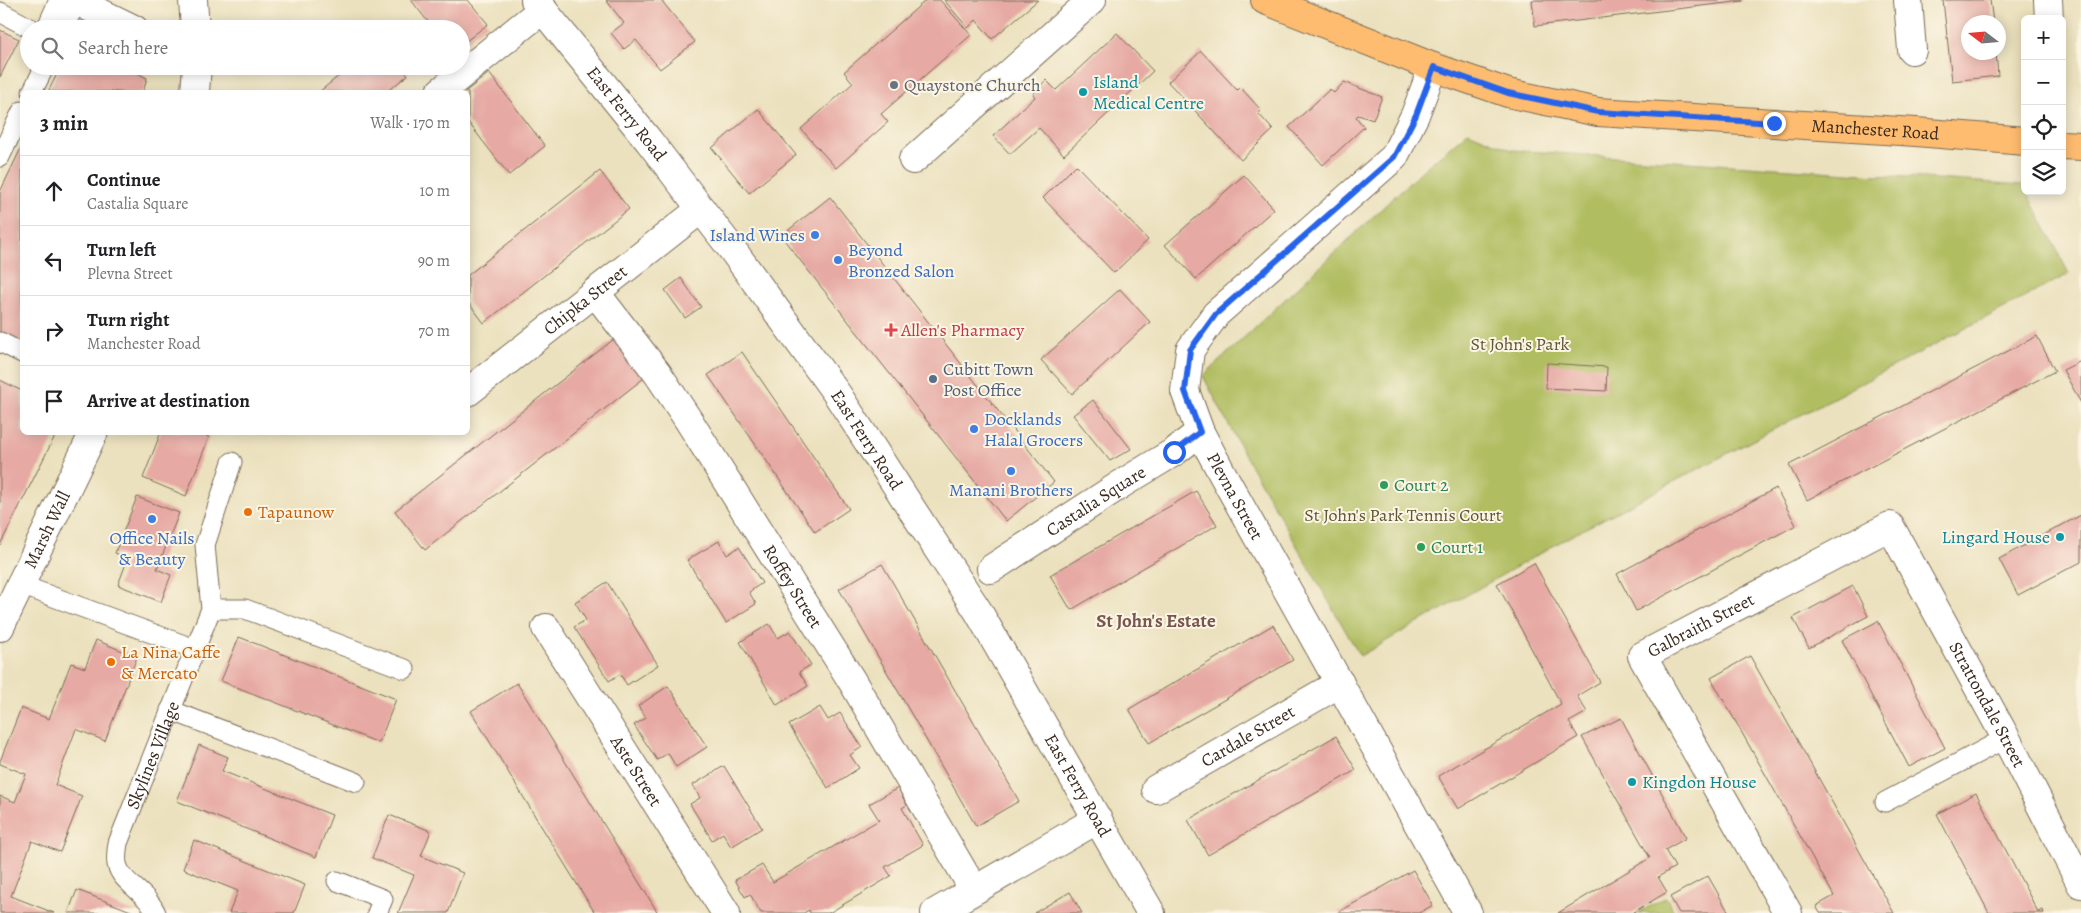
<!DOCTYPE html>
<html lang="en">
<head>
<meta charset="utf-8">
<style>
  :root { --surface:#fff; --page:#f6f6f6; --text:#202124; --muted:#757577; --line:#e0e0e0 }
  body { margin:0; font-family:Alegreya,serif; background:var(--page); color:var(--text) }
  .controls { position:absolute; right:15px; top:15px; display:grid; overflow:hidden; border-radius:8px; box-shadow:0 2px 12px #0003 }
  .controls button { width:45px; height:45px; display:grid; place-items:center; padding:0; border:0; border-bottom:1px solid var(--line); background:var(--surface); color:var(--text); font:25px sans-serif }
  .compass { position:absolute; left:1961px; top:15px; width:45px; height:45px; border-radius:50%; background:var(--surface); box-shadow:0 2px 12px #0003; rotate:286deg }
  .stop { position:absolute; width:15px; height:15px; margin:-11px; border:4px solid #2563eb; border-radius:50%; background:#fff }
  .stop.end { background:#2563eb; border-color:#fff; box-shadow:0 1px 5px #0008 }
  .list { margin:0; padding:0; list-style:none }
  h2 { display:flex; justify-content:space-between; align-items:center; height:65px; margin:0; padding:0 20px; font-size:21px }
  h2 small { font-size:16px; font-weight:400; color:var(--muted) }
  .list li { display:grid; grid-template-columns:32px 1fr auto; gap:15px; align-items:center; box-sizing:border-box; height:70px; padding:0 20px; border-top:1px solid var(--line) }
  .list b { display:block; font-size:19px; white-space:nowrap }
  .list p { margin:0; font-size:16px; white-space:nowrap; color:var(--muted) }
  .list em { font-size:16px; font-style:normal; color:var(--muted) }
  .icon { flex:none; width:28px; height:28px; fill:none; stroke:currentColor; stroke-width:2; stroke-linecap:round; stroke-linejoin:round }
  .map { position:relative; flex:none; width:2081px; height:913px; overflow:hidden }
  .search { position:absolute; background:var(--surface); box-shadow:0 2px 12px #0003; left:20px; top:20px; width:450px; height:55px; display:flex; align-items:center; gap:12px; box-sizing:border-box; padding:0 18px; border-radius:28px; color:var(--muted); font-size:19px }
  .panel { position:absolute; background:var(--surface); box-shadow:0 2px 12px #0003; left:20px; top:90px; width:450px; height:345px; border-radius:8px }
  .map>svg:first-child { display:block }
  .green { fill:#b0bd60; stroke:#76743f }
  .building { fill:#e6a9a3 }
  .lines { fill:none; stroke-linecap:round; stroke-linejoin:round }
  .service-casing { stroke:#796a56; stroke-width:21 }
  .pedestrian-casing { stroke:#796a56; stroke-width:30 }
  .minor-casing { stroke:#796a56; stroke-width:30 }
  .tertiary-casing { stroke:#796a56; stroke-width:30 }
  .primary-casing { stroke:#796a56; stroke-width:30 }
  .service { stroke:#fff; stroke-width:19 }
  .pedestrian { stroke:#fff; stroke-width:28 }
  .minor { stroke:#fff; stroke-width:28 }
  .tertiary { stroke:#fff; stroke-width:28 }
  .primary { stroke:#febc70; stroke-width:28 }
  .route { stroke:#2563eb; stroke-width:6 }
  .worship-dot { fill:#6b7280; stroke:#fcf5e5; stroke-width:2 }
  .culture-dot { fill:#0f9aa8; stroke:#fcf5e5; stroke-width:2 }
  .shop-dot { fill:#3f7fe0; stroke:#fcf5e5; stroke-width:2 }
  .health-dot { fill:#e0444e; stroke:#fcf5e5; stroke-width:2 }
  .service-dot { fill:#5c6f8a; stroke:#fcf5e5; stroke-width:2 }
  .leisure-dot { fill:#2e9e5b; stroke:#fcf5e5; stroke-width:2 }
  .food-dot { fill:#e8710a; stroke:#fcf5e5; stroke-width:2 }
  .labels { text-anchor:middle; stroke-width:4; stroke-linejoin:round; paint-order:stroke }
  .culture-label { font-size:18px; fill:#0d838f; stroke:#fcf5e5; text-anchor:start }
  .worship-label { font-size:18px; fill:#5b616d; stroke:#fcf5e5; text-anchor:start }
  .street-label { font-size:18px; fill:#3b2a1e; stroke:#fcf5e5 }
  .shop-label { font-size:18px; fill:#366cbe; stroke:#fcf5e5; text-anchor:start }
  .health-label { font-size:18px; fill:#be3a42; stroke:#fcf5e5; text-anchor:start }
  .park-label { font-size:18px; fill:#5e5632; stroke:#fcf5e5 }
  .service-label { font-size:18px; fill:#4e5e75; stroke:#fcf5e5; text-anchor:start }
  .leisure-label { font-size:18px; fill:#27864d; stroke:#fcf5e5; text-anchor:start }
  .food-label { font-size:18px; fill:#c56008; stroke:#fcf5e5; text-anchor:start }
  .neighbourhood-label { font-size:19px; font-weight:bold; fill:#77564d; stroke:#fcf5e5 }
</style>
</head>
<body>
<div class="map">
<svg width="2081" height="913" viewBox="0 0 2081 913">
  <rect width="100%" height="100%" fill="#fcf5e5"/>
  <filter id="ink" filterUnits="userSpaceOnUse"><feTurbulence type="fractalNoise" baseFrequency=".02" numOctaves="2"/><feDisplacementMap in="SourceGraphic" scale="10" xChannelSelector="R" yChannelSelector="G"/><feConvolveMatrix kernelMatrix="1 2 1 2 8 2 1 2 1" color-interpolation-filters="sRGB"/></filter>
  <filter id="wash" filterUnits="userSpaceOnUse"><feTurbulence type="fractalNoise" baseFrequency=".0096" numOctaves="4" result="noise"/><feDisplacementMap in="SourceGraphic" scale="20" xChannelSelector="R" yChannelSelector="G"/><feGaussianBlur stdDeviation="1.12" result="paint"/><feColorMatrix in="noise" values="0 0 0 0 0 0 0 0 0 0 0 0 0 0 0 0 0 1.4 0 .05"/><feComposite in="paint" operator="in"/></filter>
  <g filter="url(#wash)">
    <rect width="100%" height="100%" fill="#ebe1be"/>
    <path class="green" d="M1468 132 1512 150 2024 185 2025 191H2027L2069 274 1569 537 1360 656 1247 459 1203 376 1425 168Z
      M1666 897 1675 913H1638Z"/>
    <g id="blocks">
      <path class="building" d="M411 0H468L488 24 461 45V29H430L432 27Z
        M606 0H661L695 42 660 69 636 40 624 49 611 33 624 23Z
        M926 0H940L971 35 881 114 888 122 836 168 801 129 853 83 844 72Z
        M944 0H1038L992 39 976 20 968 28Z
        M1532 0H1743V1L1535 26Z
        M1943 0H1990L1993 22H1968V52H1996L1998 76 1952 81Z
        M0 30 19 39 0 77Z
        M1117 33 1153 71 1064 155 1039 128 1010 154 993 136 1035 97 1033 94 1046 80 1056 90Z
        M1201 51 1237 90 1240 87 1261 110 1258 113 1273 130 1241 160 1168 82Z
        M61 66H124L147 78 143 92H48Z
        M351 66H401L408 75 386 92H319Z
        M489 73 545 146 509 175 468 122V92H465Z
        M1344 82 1382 97 1373 120 1358 115 1356 117 1364 127 1323 165 1289 127 1330 89 1334 93Z
        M758 109 796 155 749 193 712 148Z
        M22 146V336L19 343 0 334V192Z
        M1076 165 1148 240 1114 273 1043 198Z
        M600 171 629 209 484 323 468 302V275Z
        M1244 175 1274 209 1196 279 1165 245Z
        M830 197 1054 482 1006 521 781 236Z
        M681 278 701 307 685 318 665 290Z
        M1120 289 1150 322 1072 394 1041 360Z
        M2037 336 2055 371 1807 500 1789 465Z
        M614 339 644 378 425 550 395 511Z
        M742 352 849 509 815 532 708 375Z
        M2081 361V403L2063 370Z
        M1547 363 1607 367 1606 391 1546 388Z
        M0 380 22 391V432H57L0 545Z
        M1093 400 1131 449 1110 461 1073 415Z
        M161 432H198L209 437 186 496 143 478Z
        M1776 488 1796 525 1636 611 1617 574Z
        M1196 491 1217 525 1071 610 1050 575Z
        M137 497 179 513 157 569 171 575 161 602 118 585 128 558 115 553Z
        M2081 515V562L2018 595 1999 559Z
        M719 541 727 555 739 547 762 583 749 592 756 604 726 623 687 560Z
        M1534 563 1600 682 1577 696 1587 712 1569 722 1578 737 1458 809 1438 776 1561 704 1497 584Z
        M882 564 1019 801 976 826 839 589Z
        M607 582 658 665 627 685 620 674 609 681 574 627 586 620 575 602Z
        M1853 586 1868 616 1809 648 1793 618Z
        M1878 621 1945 748 1909 767 1842 640Z
        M769 624 778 638 790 631 811 665 799 672 808 686 777 705 740 642Z
        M1273 625 1293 660 1149 743 1129 709Z
        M239 637 396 699 379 743 221 681Z
        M96 640 137 657 105 741 76 729 55 785 82 796 60 852 32 841 11 896 54 913H0V796L15 802 26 774 0 764V761L21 708 49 719 71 663 85 668Z
        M1750 656 1818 777 1894 913H1820L1816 906 1834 896 1711 678Z
        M517 683 639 882 658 913H595L538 821 471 711Z
        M668 686 707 747 676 767 668 753 657 760 634 725 646 718 638 706Z
        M820 707 828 720 840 713 862 747 850 755 859 768 828 788 789 725Z
        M1621 718 1686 838 1665 850 1675 867 1658 877 1667 892 1632 913H1558L1650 858 1582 737Z
        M1336 736 1356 770 1208 855 1188 820Z
        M199 745 228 757 222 771 332 815 316 857 177 801Z
        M724 766 762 828 731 847 723 833 712 840 690 804 700 798 693 785Z
        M898 788 907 805 902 808 923 845 885 867 891 876 829 913H810L809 910 804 913H761L750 894 745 897 735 880 762 865 773 882 879 820 869 804Z
        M1976 793 2038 912 2043 910 2044 913H1989L1937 814Z
        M389 815 431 831 421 856 463 873 448 913H398L414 875 372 858Z
        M194 840 305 885 294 913H229L238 891 183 869Z
        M1413 870 1433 905 1419 913H1337Z
        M1708 876 1729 913H1679L1670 897Z
        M77 890 136 913H68Z
        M1070 892 1082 913H1034Z"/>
    </g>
  </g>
  <g filter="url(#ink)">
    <use href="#blocks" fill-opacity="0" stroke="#796a56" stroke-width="1"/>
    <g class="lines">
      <defs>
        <g id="service">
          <path d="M0 12 32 29"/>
          <path d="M46 29 59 0"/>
          <path d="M63 29 77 1"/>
          <path d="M32 92 45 66"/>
          <path d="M0 157 22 111"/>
          <path d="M0 342 22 353"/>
          <path d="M21 585 195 649"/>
          <path d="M211 609H245L405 669"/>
          <path d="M170 710 356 782"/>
          <path d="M1885 802 2006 738"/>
          <path d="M337 881 383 899 377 913"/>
          <path id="s1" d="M156 913C147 892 121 883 117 864 116 858 117 849 118 843L211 609 205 545 232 462"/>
        </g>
        <g id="pedestrian">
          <path id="s2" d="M991 569 1123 483 1174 452 1200 432"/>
        </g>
        <g id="minor">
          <path d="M74 0 134 29"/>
          <path d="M1908 0 1912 50"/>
          <path d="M2048 0 2049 19"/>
          <path id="s3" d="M1433 67 1415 115 1394 157 1216 314 1190 350 1185 391 1200 432 1223 475 1468 913"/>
          <path d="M440 92 543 9"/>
          <path d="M913 160 1092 0"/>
          <path id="s4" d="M595 292 658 374 689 421 852 681 974 890"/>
          <path id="s5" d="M468 392 701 209"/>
          <path id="s6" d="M546 628 726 913"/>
          <path id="s7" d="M1156 789 1340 683"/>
          <path d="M935 913 1098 819"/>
          <path id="s8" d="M1788 913 1642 656 1890 526 2006 738 2081 884"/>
        </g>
        <g id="tertiary">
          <path d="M193 0 195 29"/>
          <path id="s9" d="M535 0 649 141 734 252 837 394 978 611 1151 913"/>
          <path d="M195 92 197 66"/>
          <path id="s10" d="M0 627 94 432"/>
        </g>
        <g id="primary">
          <path id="s11" d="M1265 0 1433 67 1508 93 1598 112 1916 132 2025 141"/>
          <path d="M2062 145 2081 146"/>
        </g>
      </defs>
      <use href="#service" class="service-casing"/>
      <use href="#pedestrian" class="pedestrian-casing"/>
      <use href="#minor" class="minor-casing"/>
      <use href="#tertiary" class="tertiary-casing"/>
      <use href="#primary" class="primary-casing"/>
      <use href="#service" class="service"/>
      <use href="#pedestrian" class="pedestrian"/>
      <use href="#minor" class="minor"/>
      <use href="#tertiary" class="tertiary"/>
      <use href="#primary" class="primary"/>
    </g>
  </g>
  <g class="lines" filter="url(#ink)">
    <path class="route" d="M1174 452 1200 432 1185 391 1190 350 1216 314 1394 157 1416 115 1434 67 1508 93 1598 112 1774 123"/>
  </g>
  <circle class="worship-dot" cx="894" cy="85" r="5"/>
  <g class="culture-dot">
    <circle cx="1083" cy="92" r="5"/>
    <circle cx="2060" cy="537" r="5"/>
    <circle cx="1632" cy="782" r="5"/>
  </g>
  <g class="shop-dot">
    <circle cx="815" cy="235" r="5"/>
    <circle cx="838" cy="260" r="5"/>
    <circle cx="974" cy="429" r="5"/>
    <circle cx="1011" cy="471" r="5"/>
    <circle cx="152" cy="519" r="5"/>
  </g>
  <path class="health-dot" d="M888.5 322.5h5v5h5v5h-5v5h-5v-5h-5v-5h5z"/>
  <circle class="service-dot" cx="933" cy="379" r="5"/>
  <g class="leisure-dot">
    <circle cx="1384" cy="485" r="5"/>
    <circle cx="1421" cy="547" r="5"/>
  </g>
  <g class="food-dot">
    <circle cx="248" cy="512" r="5"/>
    <circle cx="111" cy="662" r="5"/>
  </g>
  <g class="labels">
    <g class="culture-label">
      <text x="1093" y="88">Island<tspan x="1093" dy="21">Medical Centre</tspan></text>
      <text x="2050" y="543" text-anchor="end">Lingard House</text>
      <text x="1642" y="788">Kingdon House</text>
    </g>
    <g class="worship-label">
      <text x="904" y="91">Quaystone Church</text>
    </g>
    <g class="street-label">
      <text dy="6" stroke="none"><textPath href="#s9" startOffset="146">East Ferry Road</textPath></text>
      <text dy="6" stroke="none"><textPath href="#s11" startOffset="630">Manchester Road</textPath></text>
      <text dy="6" stroke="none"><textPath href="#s5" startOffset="149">Chipka Street</textPath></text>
      <text dy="6" stroke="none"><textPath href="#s9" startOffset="551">East Ferry Road</textPath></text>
      <text dy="6" stroke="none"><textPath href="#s3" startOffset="538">Plevna Street</textPath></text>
      <text dy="6" stroke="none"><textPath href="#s2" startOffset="125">Castalia Square</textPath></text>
      <text dy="6" stroke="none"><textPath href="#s10" startOffset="108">Marsh Wall</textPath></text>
      <text dy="6" stroke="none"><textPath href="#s4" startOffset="355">Roffey Street</textPath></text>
      <text dy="6" stroke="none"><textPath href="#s8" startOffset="362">Galbraith Street</textPath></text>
      <text dy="6" stroke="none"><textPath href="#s8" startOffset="779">Strattondale Street</textPath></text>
      <text dy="6" stroke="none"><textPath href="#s7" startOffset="106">Cardale Street</textPath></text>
      <text dy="6" stroke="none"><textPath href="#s1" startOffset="179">Skylines Village</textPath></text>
      <text dy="6" stroke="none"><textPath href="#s6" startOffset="169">Aste Street</textPath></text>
      <text dy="6" stroke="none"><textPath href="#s9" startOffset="956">East Ferry Road</textPath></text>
    </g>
    <g class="shop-label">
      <text x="805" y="241" text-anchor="end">Island Wines</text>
      <text x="848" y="256">Beyond<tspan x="848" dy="21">Bronzed Salon</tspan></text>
      <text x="984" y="425">Docklands<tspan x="984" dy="21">Halal Grocers</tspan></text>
      <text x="1011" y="496" text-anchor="middle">Manani Brothers</text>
      <text x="152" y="544" text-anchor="middle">Office Nails<tspan x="152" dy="21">&amp; Beauty</tspan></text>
    </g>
    <g class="health-label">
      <text x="901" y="336">Allen's Pharmacy</text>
    </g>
    <g class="park-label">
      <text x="1520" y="350">St John's Park</text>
      <text x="1403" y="521">St John's Park Tennis Court</text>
    </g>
    <g class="service-label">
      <text x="943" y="375">Cubitt Town<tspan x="943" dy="21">Post Office</tspan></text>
    </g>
    <g class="leisure-label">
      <text x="1394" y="491">Court 2</text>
      <text x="1431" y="553">Court 1</text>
    </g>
    <g class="food-label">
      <text x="258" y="518">Tapaunow</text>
      <text x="121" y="658">La Nina Caffe<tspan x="121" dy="21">&amp; Mercato</tspan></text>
    </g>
    <g class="neighbourhood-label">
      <text x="1156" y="627">St John's Estate</text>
    </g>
  </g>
</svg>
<div class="controls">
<button>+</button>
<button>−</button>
<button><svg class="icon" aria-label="locate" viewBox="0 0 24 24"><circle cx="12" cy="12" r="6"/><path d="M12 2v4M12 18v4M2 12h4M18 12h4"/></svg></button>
<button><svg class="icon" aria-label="layers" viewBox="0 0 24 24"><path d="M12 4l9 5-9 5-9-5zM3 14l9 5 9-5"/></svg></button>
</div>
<svg class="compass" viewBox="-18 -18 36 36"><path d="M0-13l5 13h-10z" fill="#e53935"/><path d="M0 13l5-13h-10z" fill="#757577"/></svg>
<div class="stop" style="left:1174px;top:452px"></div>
<div class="stop end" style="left:1774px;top:123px"></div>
<div class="search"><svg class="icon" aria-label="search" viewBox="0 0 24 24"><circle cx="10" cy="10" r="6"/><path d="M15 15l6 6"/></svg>Search here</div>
<section class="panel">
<h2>3 min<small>Walk · 170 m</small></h2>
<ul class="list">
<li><svg class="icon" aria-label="ahead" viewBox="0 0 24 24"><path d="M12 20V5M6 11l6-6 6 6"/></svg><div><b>Continue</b><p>Castalia Square</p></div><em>10 m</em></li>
<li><svg class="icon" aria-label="left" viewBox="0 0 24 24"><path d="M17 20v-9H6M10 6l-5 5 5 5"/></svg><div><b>Turn left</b><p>Plevna Street</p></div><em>90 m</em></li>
<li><svg class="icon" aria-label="right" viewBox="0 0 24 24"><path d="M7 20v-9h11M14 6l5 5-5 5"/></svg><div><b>Turn right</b><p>Manchester Road</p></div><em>70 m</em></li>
<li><svg class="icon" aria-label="arrive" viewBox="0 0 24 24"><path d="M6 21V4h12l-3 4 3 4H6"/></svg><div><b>Arrive at destination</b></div></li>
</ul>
</section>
</div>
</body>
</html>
